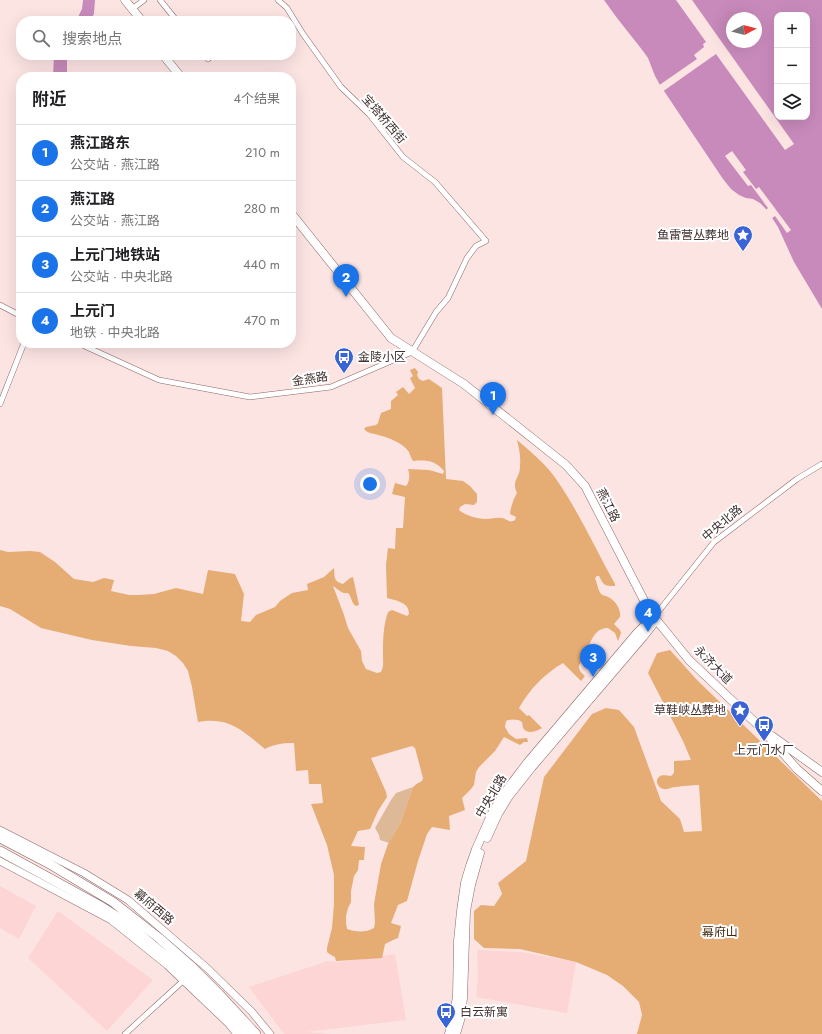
<!DOCTYPE html>
<html lang="zh">
<head>
<meta charset="utf-8">
<style>
  :root { --surface:#fff; --page:#f2f2f2; --text:#202124; --muted:#757577; --line:#e0e0e0; --accent:#1a73e8 }
  body { margin:0; font-family:Jost,"Noto Sans SC",sans-serif; background:var(--page); color:var(--text) }
  .controls { position:absolute; right:12px; top:12px; display:grid; overflow:hidden; border-radius:8px; box-shadow:0 4px 16px #0002 }
  .controls button { width:36px; height:36px; display:grid; place-items:center; padding:0; border:0; border-bottom:1px solid var(--line); background:var(--surface); color:var(--text); font:20px sans-serif }
  .compass { position:absolute; left:726px; top:12px; width:36px; height:36px; border-radius:50%; background:var(--surface); box-shadow:0 4px 16px #0002; rotate:83deg }
  .you { position:absolute; left:370px; top:484px; width:14px; height:14px; margin:-10px; border:3px solid #fff; border-radius:50%; background:#1a73e8; box-shadow:0 0 0 6px #1a73e833 }
  .badge { display:grid; place-items:center; width:26px; height:26px; border-radius:50%; background:var(--accent); color:#fff; font-size:13px; font-weight:700 }
  .pin { position:absolute; translate:-50% -33px; filter:drop-shadow(0 1px 2px #0008) }
  .pin::after { content:''; position:absolute; top:21px; width:14px; height:12px; background:inherit; clip-path:polygon(0 0,100% 0,50% 100%) }
  .list { margin:0; padding:0; list-style:none }
  h2 { display:flex; justify-content:space-between; align-items:center; height:52px; margin:0; padding:0 16px; font-size:17px }
  h2 small { font-size:13px; font-weight:400; color:var(--muted) }
  .list li { display:grid; grid-template-columns:26px 1fr auto; gap:12px; align-items:center; box-sizing:border-box; height:56px; padding:0 16px; border-top:1px solid var(--line) }
  .list b { display:block; font-size:15px; white-space:nowrap }
  .list p { margin:0; font-size:13px; white-space:nowrap; color:var(--muted) }
  .list em { font-size:13px; font-style:normal; color:var(--muted) }
  .icon { flex:none; width:22px; height:22px; fill:none; stroke:currentColor; stroke-width:2; stroke-linecap:round; stroke-linejoin:round }
  .map { position:relative; flex:none; width:822px; height:1034px; overflow:hidden }
  .search { position:absolute; background:var(--surface); box-shadow:0 4px 16px #0002; left:16px; top:16px; width:280px; height:44px; display:flex; align-items:center; gap:10px; box-sizing:border-box; padding:0 14px; border-radius:16px; color:var(--muted); font-size:15px }
  .panel { position:absolute; background:var(--surface); box-shadow:0 4px 16px #0002; left:16px; top:72px; width:280px; height:276px; border-radius:16px }
  .map>svg:first-child { display:block }
  .built { fill:#fcd5d4 }
  .green { fill:#deb997 }
  .forest { fill:#e5ac74; fill-rule:evenodd }
  .water { fill:#c88abb; fill-rule:evenodd }
  .pier { fill:#fce4e3 }
  .lines { fill:none; stroke-linecap:round; stroke-linejoin:round }
  .river { stroke:#c88abb; stroke-width:8 }
  .street-casing { stroke:#8b6867; stroke-width:6 }
  .secondary-casing { stroke:#8b6867; stroke-width:8 }
  .primary-casing { stroke:#8b6867; stroke-width:9 }
  .highway-casing { stroke:#8b6867; stroke-width:10 }
  .street { stroke:#fff; stroke-width:5 }
  .secondary { stroke:#fff; stroke-width:7 }
  .primary { stroke:#fff; stroke-width:8 }
  .highway { stroke:#fff; stroke-width:9 }
  .labels { text-anchor:middle; stroke-width:4; stroke-linejoin:round; paint-order:stroke }
  .street-label { font-size:12px; fill:#403030; stroke:#fff }
  .poi-label { font-size:12px; fill:#403030; stroke:#fff; text-anchor:end }
  .park-label { font-size:12px; fill:#422a11; stroke:#fff }
</style>
</head>
<body>
<div class="map">
<svg width="822" height="1034" viewBox="0 0 822 1034">
  <rect width="100%" height="100%" fill="#fce4e3"/>
  <path class="built" d="M0 886 36 906 19 939 0 928Z
    M58 911 153 980 107 1031 28 958Z
    M477 950 521 952 576 962 567 1013 476 997 478 978Z
    M395 954 406 1020 306 1032 331 1034H284L249 987 328 961 340 962Z"/>
  <path class="green" d="M413 787 400 824 389 843 380 840 379 835 375 828 391 800 396 793Z"/>
  <path class="forest" d="M415 368 418 372 417 375 419 379 423 381 429 379 442 388 446 479 463 481 470 486 477 494V502L474 505 465 504 460 507 459 510C464 515 478 519 485 519 491 519 496 517 501 518 507 518 509 524 515 520L516 517 510 514C510 510 514 497 517 493 511 480 520 479 520 466 521 457 519 448 517 440 531 452 546 464 556 479 579 512 596 550 615 584V586C605 586 604 586 599 576H597L595 578C597 583 598 590 601 594 604 596 607 596 610 598 616 602 621 609 620 617L614 624 620 630 621 633 618 641 615 633 608 628C596 628 592 638 588 648L598 657 596 660 587 659C576 663 577 670 585 676L581 681 563 663C543 675 530 689 519 708L527 716 529 715 542 728C538 731 527 735 523 728 523 728 522 722 522 722 518 719 510 719 506 721L505 727 509 734 516 739 527 738 528 742H524L520 745 504 737 495 751 479 767 476 772 474 785 471 789 462 798 465 810 449 816 450 830 432 827 427 834 418 861 407 901 398 905 391 923 401 926 398 938 393 940 385 944 382 958 336 961 335 957 331 955 327 952V948L332 928 334 904V875L327 845 311 804 323 803 321 784H309L308 770 296 771 294 743C283 743 274 744 265 749 243 731 229 716 198 722L192 687 188 671 183 663 176 656 168 651 156 648 131 646 92 640 41 628 10 609 0 606V550L8 552 30 551 40 552 55 562 74 579 93 582 104 578 114 580 111 591 129 595H138L154 594 176 588 203 594 208 570 235 574 244 594 241 621 250 622 256 615 275 607 280 601 292 593 308 590 307 584 324 577 334 568C335 577 333 581 343 584L350 578 353 577 359 605 356 606C351 603 352 597 348 593 341 594 338 589 333 586L344 615 348 628 361 651 362 661 366 669 377 673 381 672C384 666 383 662 383 656 383 641 383 626 388 612L392 610 407 616 409 614C409 602 397 601 387 598L386 565 388 548 395 549 396 528H403L405 497 392 494 395 483 406 486C410 482 410 474 408 469L429 470 443 474 444 471C435 460 426 460 413 461 411 458 410 455 409 452 403 443 388 437 378 435 373 433 368 434 364 429L366 427 376 425 378 423 381 413 391 409V401L398 395 396 392 403 387 409 394 415 388 410 378 413 376 410 370ZM412 746 415 748 423 778 422 781 418 783 413 787 400 824 388 844 381 864 374 904 375 923 374 928C366 933 355 932 347 929L346 923V916L348 908 351 902V891L354 876 358 870 359 860H364L365 847 351 846 358 831 370 829 378 811 387 797 386 792 371 758Z
    M670 650 697 680 822 801V1034H637L642 1015 639 1002 623 986 607 975 576 962 520 949 484 948 474 939V911L481 905 494 906 502 894 498 883 526 861 544 777 592 714 606 708 619 710 634 727 661 801 680 819 684 832 702 831 699 785C691 785 683 786 676 787 672 787 668 790 664 789 659 789 654 781 659 777 662 774 667 776 671 776L674 773V761L691 760 683 741 648 673 657 653Z"/>
  <path class="water" d="M83 0H90L89 6 83 21H76L82 9Z
    M604 0H822V309L794 262 778 227 767 210 760 203 753 199 746 198 739 195 731 189 723 179 660 85 655 76 648 58 643 51 617 18ZM777 15H807V117H777ZM732 18H756V42H732Z
    M54 55H60L59 62V77H53Z"/>
  <path class="pier" d="M676 0H692L794 144 785 150 716 54 662 92 658 86 697 59 694 55 704 47 703 44 706 42Z
    M732 151 746 170 743 172 756 189 759 187 791 230 787 233 775 216 771 219 765 211 768 208 751 185 748 186 725 156Z"/>
  <g class="lines">
    <path class="river" d="M85 21 90 13 91 0
      M63 77V55"/>
    <defs>
      <path id="street" d="M160 0 177 21
        M132 9 144 0
        M205 55 208 59
        M185 77 186 76
        M0 305 21 316
        M78 343 159 380 250 397 331 387 412 352 436 312 448 298 467 258 476 246 486 241 435 182 403 157 369 114 341 87 303 34 287 8 278 0
        M0 404 24 343
        M654 617 714 542 797 479 822 464
        M125 1034 183 981"/>
      <path id="secondary" d="M0 830 84 873 128 900 207 968 252 1012 270 1034
        M0 861 111 920 167 965 229 1024 237 1034"/>
      <path id="primary" d="M125 0 142 21
        M163 55 181 77
        M291 213 391 338 464 384 566 465 585 486 650 612 689 660 759 726 797 769 822 791
        M772 736 822 772
        M487 838 498 814 509 796 532 767 643 637 654 623V618
        M449 1034 454 1015 457 996 458 941 461 911 465 883 470 866 476 849 493 811 505 792 527 763 637 633 651 619 654 617
        M456 1034 461 1017 463 998 466 911 471 885 480 853"/>
      <path id="highway" d="M0 838 48 863 113 902 159 938 192 967 219 994 256 1034
        M0 851 102 907 121 919 143 937 186 973 214 1000 234 1021 245 1034"/>
    </defs>
    <use href="#street" class="street-casing"/>
    <use href="#secondary" class="secondary-casing"/>
    <use href="#primary" class="primary-casing"/>
    <use href="#highway" class="highway-casing"/>
    <use href="#street" class="street"/>
    <use href="#secondary" class="secondary"/>
    <use href="#primary" class="primary"/>
    <use href="#highway" class="highway"/>
  </g>
  <defs>
    <symbol id="sight-pin" viewBox="-11 -11 22 30"><path d="M0 17L-7.5 6A9.5 9.5 0 1 1 7.5 6Z" fill="#3a64d5" stroke="#fff"/><path d="M0-6L1.8-2.2L6-1.7L2.9 1.2L3.7 5.4L0 3.3L-3.7 5.4L-2.9 1.2L-6-1.7L-1.8-2.2Z" fill="#fff"/></symbol>
    <symbol id="bus-pin" viewBox="-11 -11 22 30"><path d="M0 17L-7.5 6A9.5 9.5 0 1 1 7.5 6Z" fill="#3a64d5" stroke="#fff"/><path d="M-5-6H5V4H4V6H2V4H-2V6H-4V4H-5ZM-3.5-4V0h7V-4ZM-3.5 1.2v1.5H-2V1.2ZM2 1.2v1.5H3.5V1.2Z" fill="#fff"/></symbol>
  </defs>
  <g fill-rule="evenodd">
    <use href="#sight-pin" x="732" y="224" width="22" height="30"/>
    <use href="#bus-pin" x="333" y="346" width="22" height="30"/>
    <use href="#sight-pin" x="729" y="699" width="22" height="30"/>
    <use href="#bus-pin" x="753" y="714" width="22" height="30"/>
    <use href="#bus-pin" x="435" y="1001" width="22" height="30"/>
  </g>
  <g class="labels">
    <g class="street-label">
      <text transform="translate(384 119) rotate(49)" y="4">宝塔桥西街</text>
      <text transform="translate(310 379) rotate(-9)" y="4">金燕路</text>
      <text transform="translate(608 505) rotate(63)" y="4">燕江路</text>
      <text transform="translate(722 523) rotate(-40)" y="4">中央北路</text>
      <text transform="translate(713 665) rotate(45)" y="4">永济大道</text>
      <text transform="translate(491 796) rotate(-59)" y="4">中央北路</text>
      <text transform="translate(154 907) rotate(40)" y="4">幕府西路</text>
    </g>
    <g class="poi-label">
      <text x="729" y="239">鱼雷营丛葬地</text>
      <text x="358" y="361" text-anchor="start">金陵小区</text>
      <text x="726" y="714">草鞋峡丛葬地</text>
      <text x="764" y="754" text-anchor="middle">上元门水厂</text>
      <text x="460" y="1016" text-anchor="start">白云新寓</text>
    </g>
    <g class="park-label">
      <text x="720" y="936">幕府山</text>
    </g>
  </g>
</svg>
<div class="controls">
<button>+</button>
<button>−</button>
<button><svg class="icon" aria-label="layers" viewBox="0 0 24 24"><path d="M12 4l9 5-9 5-9-5zM3 14l9 5 9-5"/></svg></button>
</div>
<svg class="compass" viewBox="-18 -18 36 36"><path d="M0-13l5 13h-10z" fill="#e53935"/><path d="M0 13l5-13h-10z" fill="#757577"/></svg>
<div class="you"></div>
<div class="pin badge" style="left:493px;top:415px">1</div>
<div class="pin badge" style="left:346px;top:297px">2</div>
<div class="pin badge" style="left:593px;top:677px">3</div>
<div class="pin badge" style="left:648px;top:632px">4</div>
<div class="search"><svg class="icon" aria-label="search" viewBox="0 0 24 24"><circle cx="10" cy="10" r="6"/><path d="M15 15l6 6"/></svg>搜索地点</div>
<section class="panel">
<h2>附近<small>4个结果</small></h2>
<ul class="list">
<li><span class="badge">1</span><div><b>燕江路东</b><p>公交站 · 燕江路</p></div><em>210 m</em></li>
<li><span class="badge">2</span><div><b>燕江路</b><p>公交站 · 燕江路</p></div><em>280 m</em></li>
<li><span class="badge">3</span><div><b>上元门地铁站</b><p>公交站 · 中央北路</p></div><em>440 m</em></li>
<li><span class="badge">4</span><div><b>上元门</b><p>地铁 · 中央北路</p></div><em>470 m</em></li>
</ul>
</section>
</div>
</body>
</html>
